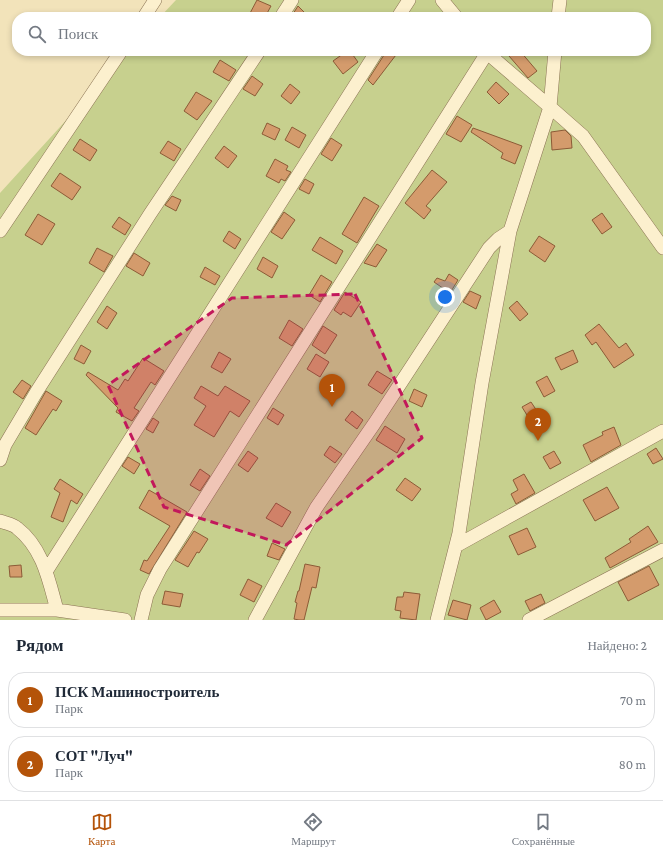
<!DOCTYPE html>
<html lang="ru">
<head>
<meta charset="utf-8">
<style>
  :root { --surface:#fff; --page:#f2f2f3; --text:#1f2937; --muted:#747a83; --line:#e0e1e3; --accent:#b45309 }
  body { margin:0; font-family:"Crimson Pro",serif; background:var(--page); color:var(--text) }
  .you { position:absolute; left:445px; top:297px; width:14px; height:14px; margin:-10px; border:3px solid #fff; border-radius:50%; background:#1a73e8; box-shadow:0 0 0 6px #1a73e833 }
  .badge { display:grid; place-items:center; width:26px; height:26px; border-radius:50%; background:var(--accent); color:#fff; font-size:13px; font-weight:700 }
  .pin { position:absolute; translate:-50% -33px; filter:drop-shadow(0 1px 2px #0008) }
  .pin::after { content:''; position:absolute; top:21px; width:14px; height:12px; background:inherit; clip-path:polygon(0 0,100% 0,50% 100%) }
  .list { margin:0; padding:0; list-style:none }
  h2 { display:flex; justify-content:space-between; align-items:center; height:52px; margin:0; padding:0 16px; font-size:17px }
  h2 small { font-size:13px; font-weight:400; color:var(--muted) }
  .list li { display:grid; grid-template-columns:26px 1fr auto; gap:12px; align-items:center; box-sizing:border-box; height:56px; margin:0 8px 8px; padding:0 8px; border:1px solid var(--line); border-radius:16px }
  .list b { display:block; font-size:15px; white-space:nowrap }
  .list p { margin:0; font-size:13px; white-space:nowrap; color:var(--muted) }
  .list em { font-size:13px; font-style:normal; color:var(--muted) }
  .icon { flex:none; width:22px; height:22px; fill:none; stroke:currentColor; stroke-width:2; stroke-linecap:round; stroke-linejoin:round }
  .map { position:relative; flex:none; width:663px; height:620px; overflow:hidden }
  .search { position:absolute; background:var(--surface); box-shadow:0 2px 6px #0003; left:12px; right:12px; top:12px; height:44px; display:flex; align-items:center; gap:10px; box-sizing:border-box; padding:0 14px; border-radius:16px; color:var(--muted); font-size:15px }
  .sheet { height:180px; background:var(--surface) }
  nav { display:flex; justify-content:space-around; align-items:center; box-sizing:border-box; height:56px; border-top:1px solid var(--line); background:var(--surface); font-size:11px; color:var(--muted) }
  nav a { display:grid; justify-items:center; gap:2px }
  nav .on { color:var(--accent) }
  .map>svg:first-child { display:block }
  .green { fill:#c7d08e }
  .building { fill:#d49b6c; stroke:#8c5b37 }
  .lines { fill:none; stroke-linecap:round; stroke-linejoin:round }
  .street-casing { stroke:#8a7253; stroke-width:14 }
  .street { stroke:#fcf0ce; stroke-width:13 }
  .marked { fill:#c2185b; fill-opacity:0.2; stroke:#c2185b; stroke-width:3; stroke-dasharray:8 5; stroke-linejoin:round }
</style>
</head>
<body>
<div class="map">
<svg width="663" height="620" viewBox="0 0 663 620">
  <rect width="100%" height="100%" fill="#f2e3ba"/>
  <path class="green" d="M176 0H663V620H0V193L129 51H646V17H160Z"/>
  <path class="building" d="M257 0 271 6 265 17H248Z
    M298 6 309 17H291Z
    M347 51H350L358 62 343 74 333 61Z
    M385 51H399L373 85 368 80 384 55Z
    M515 51H520L537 71 528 78 509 56Z
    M220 60 236 70 229 81 213 72Z
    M252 76 263 84 255 96 243 89Z
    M496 82 509 94 499 104 487 92Z
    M290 84 300 92 291 104 281 96Z
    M196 92 212 101 197 120 184 111Z
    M457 116 472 125 461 142 446 134Z
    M267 123 280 129 275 140 262 134Z
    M292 127 306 135 299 148 285 140Z
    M473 128 522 146 515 164 501 158 503 153 471 132Z
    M565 130 571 136 572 148 552 150 551 132Z
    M331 138 342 145 332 161 321 154Z
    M80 139 97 150 90 161 73 150Z
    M168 141 181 149 174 161 160 153Z
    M224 146 237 156 228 168 215 158Z
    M275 159 288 166 286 170 291 172 285 181 281 179 279 183 266 176Z
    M432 170 447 182 426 206 431 210 424 219 405 203Z
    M60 173 81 187 72 200 51 186Z
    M305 179 314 184 309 194 299 189Z
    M172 196 181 200 176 211 165 205Z
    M364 197 379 206 357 243 342 234Z
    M284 212 295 220 282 239 271 232Z
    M602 213 612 227 602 234 592 220Z
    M38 214 55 224 42 245 25 235Z
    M119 217 131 225 125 235 112 227Z
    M229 231 241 239 235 249 223 241Z
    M539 236 555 246 545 262 529 251Z
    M320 237 343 251 336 264 312 250Z
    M377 244 387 250 376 267 364 263Z
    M97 248 113 256 104 272 89 263Z
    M134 253 150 263 143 276 126 266Z
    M263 257 278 266 272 278 257 269Z
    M205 267 220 276 215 285 200 277Z
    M449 274 458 280 450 293 434 282 437 278 445 281Z
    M321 275 332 282 320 302 309 295Z
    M470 291 481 296 476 309 463 302Z
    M345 292 361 302 351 317 343 312 341 315 334 310Z
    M517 301 528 314 520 321 509 308Z
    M107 306 117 313 107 329 97 322Z
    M289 320 303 329 292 346 279 338Z
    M599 324 619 348 626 343 634 355 614 368 596 342 592 345 585 335Z
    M323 326 337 335 325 354 312 345Z
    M81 345 91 351 84 364 74 359Z
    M573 350 578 362 561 370 555 358Z
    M219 352 231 359 222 373 211 367Z
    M316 354 329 362 320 377 307 369Z
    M143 358 164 371 155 385 151 382 134 408 139 411 132 421 116 412 118 408 86 375 88 372 118 390 125 379 128 381Z
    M377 371 392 380 382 394 368 385Z
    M547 376 555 391 544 397 536 382Z
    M22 380 31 386 23 399 13 392Z
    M201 386 218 396 225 386 250 401 239 417 230 411 214 437 194 425 206 406 194 398Z
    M414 389 427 395 422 407 409 401Z
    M46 391 62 401 56 411 53 409 36 435 25 428Z
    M531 402 539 414 530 420 522 407Z
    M273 408 284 415 278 425 267 418Z
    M352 411 363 420 357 429 345 420Z
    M153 418 159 422 153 433 146 429Z
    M385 426 405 439 397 453 376 440Z
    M614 427 621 445 591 462 583 445 603 435 602 432Z
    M330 446 342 454 335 463 324 455Z
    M656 448 663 459 653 464 647 454Z
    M248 451 258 458 248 472 238 465Z
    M554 451 561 463 550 469 543 457Z
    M128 457 140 464 134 474 122 466Z
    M200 469 210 476 200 491 190 485Z
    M524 474 535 493 516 504 511 494 518 490 513 480Z
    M405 478 421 489 412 501 396 490Z
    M60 479 83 494 77 504 71 500 63 522 51 517 60 493 54 489Z
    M607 487 619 508 595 521 583 500Z
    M149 490 187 512 149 574 140 570 144 560 147 561 170 526 139 508Z
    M276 503 291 512 282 527 266 518Z
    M648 526 658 542 610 568 605 558 631 542 629 539Z
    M527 528 536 547 518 555 509 536Z
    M194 531 208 539 199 553 197 552 188 567 175 560Z
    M272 543 285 549 279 560 267 556Z
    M305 564 320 567 316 588 312 587 304 620H299L294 619 297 603 295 602 298 591H299Z
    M21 565 22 577H10L9 566Z
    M649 566 659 585 628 601 618 582Z
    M248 579 262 586 254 602 240 595Z
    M165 591 183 594 180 607 162 604Z
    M404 592 420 594 416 620 400 618 401 611 395 610 397 597H403Z
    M541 594 545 603 530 611 525 601Z
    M453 600 471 605 467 620 448 615Z
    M494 600 501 612 486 620 480 608Z"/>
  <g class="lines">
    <defs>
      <path id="street" d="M442 0 456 17
        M144 17 155 0
        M281 17 292 0
        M398 17 409 0
        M558 17 560 0
        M555 51 550 107 583 136 663 248
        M0 231 121 51
        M0 460 5 445 37 391 150 214 259 51
        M0 521C5 523 13 524 17 528 43 548 49 581 57 610H0
        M456 546 663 431
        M47 570 377 51
        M57 610 125 620
        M141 620 147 595 160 569 487 53
        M255 620 316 508 374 424 489 248 498 239 510 231
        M437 620 459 533 482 383 510 231 550 107 485 51
        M529 620 663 550"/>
    </defs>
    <use href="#street" class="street-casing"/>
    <use href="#street" class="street"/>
  </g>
  <path class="marked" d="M355 294 422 438 286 545 164 507 108 385 232 298Z"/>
</svg>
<div class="you"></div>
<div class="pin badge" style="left:332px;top:407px">1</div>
<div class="pin badge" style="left:538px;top:441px">2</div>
<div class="search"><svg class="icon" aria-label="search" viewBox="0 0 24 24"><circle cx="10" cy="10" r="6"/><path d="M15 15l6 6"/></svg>Поиск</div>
</div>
<section class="sheet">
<h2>Рядом<small>Найдено: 2</small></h2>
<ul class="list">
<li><span class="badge">1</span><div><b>ПСК Машиностроитель</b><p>Парк</p></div><em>70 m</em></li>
<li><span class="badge">2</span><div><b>СОТ &quot;Луч&quot;</b><p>Парк</p></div><em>80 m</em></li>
</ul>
</section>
<nav>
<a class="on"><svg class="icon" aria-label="map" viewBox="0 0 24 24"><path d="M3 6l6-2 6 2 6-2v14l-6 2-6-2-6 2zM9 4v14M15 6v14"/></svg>Карта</a>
<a><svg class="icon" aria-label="directions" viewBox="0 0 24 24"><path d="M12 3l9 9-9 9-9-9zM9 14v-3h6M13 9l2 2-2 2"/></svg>Маршрут</a>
<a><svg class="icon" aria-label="saved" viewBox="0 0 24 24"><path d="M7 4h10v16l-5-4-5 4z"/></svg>Сохранённые</a>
</nav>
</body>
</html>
